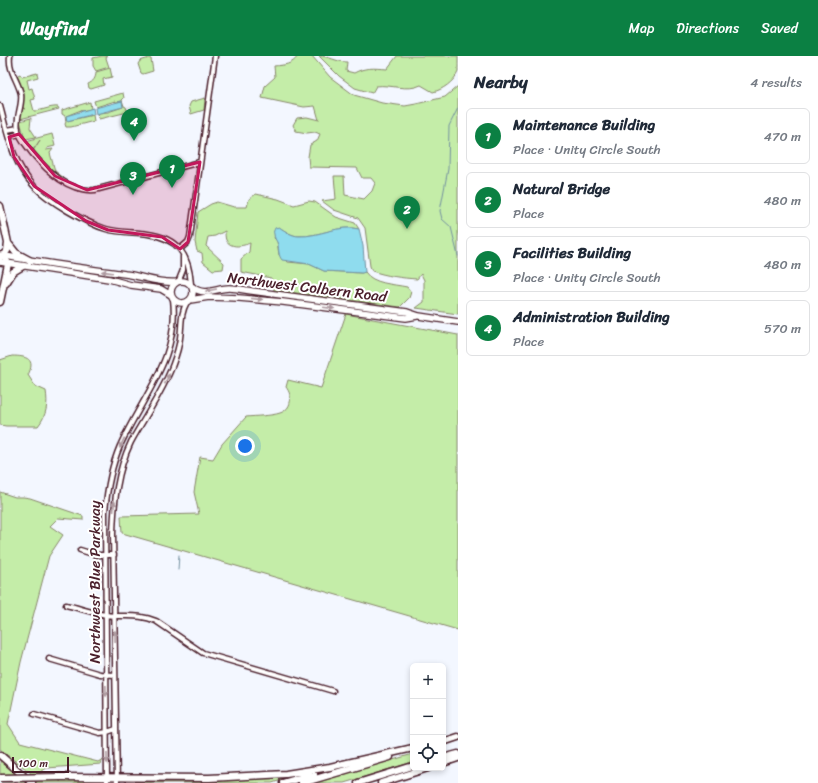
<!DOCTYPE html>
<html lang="en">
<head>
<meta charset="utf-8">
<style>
  :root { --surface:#fff; --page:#f2f2f3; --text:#1f2937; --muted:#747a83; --line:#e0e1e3; --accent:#0b8043 }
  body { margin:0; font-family:Sriracha,sans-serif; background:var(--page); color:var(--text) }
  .controls { position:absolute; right:12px; bottom:12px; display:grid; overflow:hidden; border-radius:6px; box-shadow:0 2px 6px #0003 }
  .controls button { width:36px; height:36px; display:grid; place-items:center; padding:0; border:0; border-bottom:1px solid var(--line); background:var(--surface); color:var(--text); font:20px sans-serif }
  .scale { position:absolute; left:12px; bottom:10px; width:57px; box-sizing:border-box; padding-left:4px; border:2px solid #4a1f2b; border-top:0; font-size:11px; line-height:14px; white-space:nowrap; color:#4a1f2b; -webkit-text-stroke:3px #fff; paint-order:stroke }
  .you { position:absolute; left:245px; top:390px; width:14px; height:14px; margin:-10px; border:3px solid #fff; border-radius:50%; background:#1a73e8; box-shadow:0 0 0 6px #1a73e833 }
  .badge { display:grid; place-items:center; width:26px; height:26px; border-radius:50%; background:var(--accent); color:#fff; font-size:13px; font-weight:700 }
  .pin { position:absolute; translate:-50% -33px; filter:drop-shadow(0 1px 2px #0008) }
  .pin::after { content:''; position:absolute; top:21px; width:14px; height:12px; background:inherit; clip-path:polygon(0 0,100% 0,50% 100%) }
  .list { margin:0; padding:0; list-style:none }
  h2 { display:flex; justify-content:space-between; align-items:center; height:52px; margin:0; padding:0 16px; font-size:17px }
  h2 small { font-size:13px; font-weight:400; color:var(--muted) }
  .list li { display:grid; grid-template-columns:26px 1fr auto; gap:12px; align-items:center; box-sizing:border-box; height:56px; margin:0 8px 8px; padding:0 8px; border:1px solid var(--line); border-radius:6px }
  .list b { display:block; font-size:15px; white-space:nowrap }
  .list p { margin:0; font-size:13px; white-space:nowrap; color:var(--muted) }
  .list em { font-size:13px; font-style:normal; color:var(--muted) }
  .icon { flex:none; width:22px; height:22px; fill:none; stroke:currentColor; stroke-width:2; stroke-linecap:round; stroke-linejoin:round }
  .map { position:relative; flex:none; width:458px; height:727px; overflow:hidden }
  header { display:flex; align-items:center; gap:24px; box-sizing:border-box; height:56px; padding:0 20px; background:var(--accent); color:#fff }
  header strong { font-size:19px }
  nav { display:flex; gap:22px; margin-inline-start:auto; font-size:14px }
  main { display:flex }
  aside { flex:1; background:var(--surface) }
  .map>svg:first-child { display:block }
  .green { fill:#c4eda8; stroke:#87866a }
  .water { fill:#8fdcee; stroke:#7390a0 }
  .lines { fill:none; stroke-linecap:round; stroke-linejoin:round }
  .stream { stroke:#7390a0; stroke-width:1 }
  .minor-casing { stroke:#4a1f2b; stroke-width:7 }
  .major-casing { stroke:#4a1f2b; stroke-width:8 }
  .highway-casing { stroke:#4a1f2b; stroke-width:9 }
  .minor { stroke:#fff; stroke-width:4 }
  .major { stroke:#fff; stroke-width:5.5 }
  .highway { stroke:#fff; stroke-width:6 }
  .highway-bridge-casing { stroke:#4a1f2b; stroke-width:9; stroke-linecap:butt }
  .highway-bridge { stroke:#fff; stroke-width:6 }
  .oneway { fill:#ae9aa0 }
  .marked { fill:#c2185b; fill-opacity:0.2; stroke:#c2185b; stroke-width:3; stroke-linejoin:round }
  .labels { text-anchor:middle; stroke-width:4; stroke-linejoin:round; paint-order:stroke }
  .street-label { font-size:15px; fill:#4a1f2b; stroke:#fff }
</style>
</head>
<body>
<header>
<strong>Wayfind</strong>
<nav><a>Map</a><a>Directions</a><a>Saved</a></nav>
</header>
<main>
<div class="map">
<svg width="458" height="727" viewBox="0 0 458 727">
  <rect width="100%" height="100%" fill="#f3f7ff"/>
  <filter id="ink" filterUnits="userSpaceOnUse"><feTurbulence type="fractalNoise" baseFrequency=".025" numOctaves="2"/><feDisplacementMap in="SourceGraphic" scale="8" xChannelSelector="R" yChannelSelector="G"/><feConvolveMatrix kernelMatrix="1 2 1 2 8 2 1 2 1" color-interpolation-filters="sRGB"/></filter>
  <g filter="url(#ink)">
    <path class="green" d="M102 0H107L106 2 109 11 96 15 93 10V2Z
      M298 0H312L330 21 354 39 382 47 405 50 416 48 445 41 458 30V258L416 252 424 246V224L421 218 417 223C401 222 387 220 372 215L370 210 365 172 358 162 334 154 322 145 336 143 334 120H344L345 139 364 143 372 135 375 127 371 122H362L357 112 309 111 308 101 310 89 317 85 320 78 315 76 307 77 296 75 293 69 297 62 307 61 319 64 315 50 304 51 262 42 265 30 275 21 274 10C284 9 292 9 298 0Z
      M319 0C329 0 336 6 347 6L346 15 354 17C365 11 374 12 387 13L397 0H458C458 5 458 12 458 16 454 26 442 34 433 36L421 29C407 36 391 28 376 30L372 37 355 32 339 20Z
      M149 2 151 3 153 15 143 18 141 17 138 8 140 5Z
      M110 12 112 21 103 23 104 29 91 33 89 32 88 28C93 26 96 22 96 16Z
      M37 17 38 21 27 24 29 33 32 32 35 43 31 44 34 55C42 55 50 50 58 51L59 53 20 63 22 52 25 53 22 51 16 20 20 18 22 21Z
      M123 37 124 42 122 44 124 50 126 51 128 56 99 63 98 57 108 56 123 51 122 45 116 46 115 45 96 51 94 45Z
      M205 42 204 54 191 58 189 50 191 46Z
      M90 46 91 53 81 55V54L66 60 67 65 93 59 94 65 71 71H66L65 68 66 66 65 60 62 58V54Z
      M31 62 30 72 36 81 25 83 20 65Z
      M52 78 55 90 47 92 46 94 53 93 50 97 55 115 64 122 63 123 48 112 33 95 40 84 33 94 26 85Z
      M256 138 278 143 294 149 309 145 315 146 336 161 355 167 359 173C340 168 318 181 299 180 292 180 285 175 279 171L274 182 277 185 279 199 288 206 309 208 324 215 361 217 365 216C373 228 393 228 407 231L411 236 409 242 400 251 274 234 271 222 241 216V203L249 196 250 187C243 190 231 193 226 184 225 182 225 177 225 175L215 180 208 181 206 190 224 207 223 213 213 214 203 206 202 197 197 195 195 186 198 156 211 148 217 146 234 151H247L249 143Z
      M346 258 458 279V574L122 477 121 460 199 458 194 436 200 401 213 403 222 388 246 361C256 360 271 360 280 357 292 353 293 340 286 331L288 324 321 332Z
      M12 300C27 300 36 303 28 319L35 330 46 335C48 348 47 359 38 370H6L0 369V304Z
      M0 436 15 441H23L30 442 83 460V464L58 462 50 470 63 479 49 500 21 606 8 668 20 686 98 706 103 703 101 708 47 712 41 715V717H31C20 708 10 702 0 693Z
      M413 698V706L344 727H315Z
      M0 703 28 727 0 726Z
      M294 720 272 727H129L197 726Z
      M89 723 99 724 104 727H35L31 724Z"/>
    <path class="water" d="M122 45 123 51 96 58 95 52Z
      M93 52 94 58 67 65 66 60Z
      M279 171C285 175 292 180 299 180 319 181 339 168 359 173L363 190 365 216 362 217 324 215 309 208 282 204C278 199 279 194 278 188 276 184 274 182 274 178 273 175 274 175 275 172Z"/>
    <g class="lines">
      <path class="stream" d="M458 52 449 70 448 113 440 155 442 163 451 171 458 200
        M178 514 179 499"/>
      <defs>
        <path id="minor" d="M10 0C8 14 18 25 21 38 23 49 15 62 18 74 20 83 27 90 32 97 48 116 69 136 95 134L200 106
          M0 50C8 79 12 106 34 130 48 145 86 167 106 173 120 177 135 176 148 178 178 182 189 199 191 228
          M7 74 18 72
          M9 81 19 78
          M180 193 188 186 190 181 215 0
          M179 224 183 214V200
          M80 494 96 499H114
          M66 549C79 552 93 557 106 559 124 562 138 557 156 565L203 597 333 635
          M49 603 100 618 115 619
          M34 658 100 677 107 676 116 673
          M107 727 105 456C107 434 111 411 120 390 142 340 180 302 173 243
          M117 727 113 478C114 446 117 415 131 386 145 360 163 336 173 308 176 300 179 291 180 282 182 269 180 258 187 246"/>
        <path id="major" d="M0 199C42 207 83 212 125 218 142 220 159 228 177 226
          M0 206 109 223 131 229 161 233 171 239
          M171 236a11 11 0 1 1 22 0a11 11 0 1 1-22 0Z
          M193 231C203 241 217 232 229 232 237 232 244 234 252 235L407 256 419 260 458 266
          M190 244 209 241 239 242 283 246 406 262 417 260"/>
        <path id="highway" d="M0 150 8 187 7 195 0 202
          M8 187 16 197 29 204
          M6 227 13 216 23 210
          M0 246 8 208 4 199
          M443 686 458 681
          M0 699 32 727
          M443 702 458 698
          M443 707 458 702
          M61 721 209 722 286 718 330 711 413 692
          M283 727 314 718
          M302 727 390 701
          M358 727 413 710
          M381 727 428 712"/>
      </defs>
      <use href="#minor" class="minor-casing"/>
      <use href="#major" class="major-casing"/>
      <use href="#highway" class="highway-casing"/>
      <use href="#minor" class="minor"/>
      <use href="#major" class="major"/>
      <use href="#highway" class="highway"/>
      <defs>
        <path id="highway-bridge" d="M0 722 61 721"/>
      </defs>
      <use href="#highway-bridge" class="highway-bridge-casing"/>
      <use href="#highway-bridge" class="highway-bridge"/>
    </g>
    <defs><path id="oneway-solid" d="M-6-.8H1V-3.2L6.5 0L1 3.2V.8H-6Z"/></defs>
    <g class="oneway">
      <use href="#oneway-solid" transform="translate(107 216) rotate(-173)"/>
      <use href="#oneway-solid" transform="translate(211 234) rotate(170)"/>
      <use href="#oneway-solid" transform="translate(257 243) rotate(5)"/>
      <use href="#oneway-solid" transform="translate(329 252) rotate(7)"/>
      <use href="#oneway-solid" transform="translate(167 323) rotate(-65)"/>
      <use href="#oneway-solid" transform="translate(122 387) rotate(115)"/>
      <use href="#oneway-solid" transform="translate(114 450) rotate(-86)"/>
      <use href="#oneway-solid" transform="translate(115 580) rotate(-91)"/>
      <use href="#oneway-solid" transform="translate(106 635) rotate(89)"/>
      <use href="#oneway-solid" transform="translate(107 702) rotate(89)"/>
    </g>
  </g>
  <path class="marked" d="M19 78 55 120 87 134 200 106 188 186 180 193 162 181 108 174 86 165 34 130 14 101 9 81Z"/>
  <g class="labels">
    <g class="street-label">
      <text transform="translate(307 231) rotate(7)" y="5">Northwest Colbern Road</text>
      <text transform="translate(95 526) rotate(-90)" y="5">Northwest Blue Parkway</text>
    </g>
  </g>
</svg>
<div class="controls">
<button>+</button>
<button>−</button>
<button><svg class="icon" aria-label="locate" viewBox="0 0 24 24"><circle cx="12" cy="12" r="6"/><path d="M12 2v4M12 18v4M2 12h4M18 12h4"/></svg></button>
</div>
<div class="scale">100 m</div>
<div class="you"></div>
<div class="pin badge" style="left:172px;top:132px">1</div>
<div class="pin badge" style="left:407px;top:173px">2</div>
<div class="pin badge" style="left:133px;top:139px">3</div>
<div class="pin badge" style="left:134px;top:85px">4</div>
</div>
<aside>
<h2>Nearby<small>4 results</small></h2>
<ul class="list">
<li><span class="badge">1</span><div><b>Maintenance Building</b><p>Place · Unity Circle South</p></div><em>470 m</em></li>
<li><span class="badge">2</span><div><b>Natural Bridge</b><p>Place</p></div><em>480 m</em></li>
<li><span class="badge">3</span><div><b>Facilities Building</b><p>Place · Unity Circle South</p></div><em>480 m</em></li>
<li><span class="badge">4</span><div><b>Administration Building</b><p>Place</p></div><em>570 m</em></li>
</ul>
</aside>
</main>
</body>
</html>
